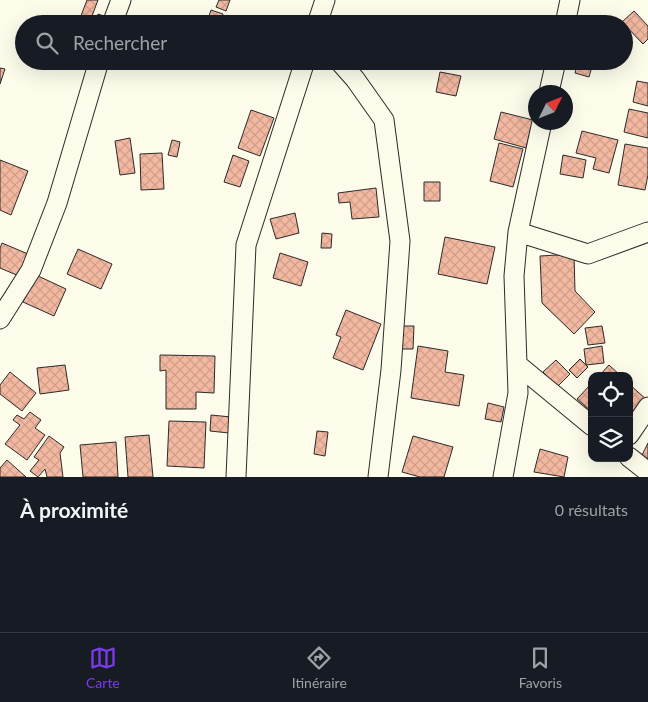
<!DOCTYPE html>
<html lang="fr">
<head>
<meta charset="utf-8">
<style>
  :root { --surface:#171b24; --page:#20242c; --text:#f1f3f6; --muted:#9ea1a6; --line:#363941; --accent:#7c3aed }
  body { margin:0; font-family:Lato,sans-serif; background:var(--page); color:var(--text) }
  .controls { position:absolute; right:15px; bottom:15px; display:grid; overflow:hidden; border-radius:10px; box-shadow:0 5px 20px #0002 }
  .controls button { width:45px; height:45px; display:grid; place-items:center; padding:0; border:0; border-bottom:1px solid var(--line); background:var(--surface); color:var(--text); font:25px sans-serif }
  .compass { position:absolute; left:528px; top:85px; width:45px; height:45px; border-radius:50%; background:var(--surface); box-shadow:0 5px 20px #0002; rotate:47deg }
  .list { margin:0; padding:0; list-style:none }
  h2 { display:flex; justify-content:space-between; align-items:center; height:65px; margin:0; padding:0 20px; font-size:21px }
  h2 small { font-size:16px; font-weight:400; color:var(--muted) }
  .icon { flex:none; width:28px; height:28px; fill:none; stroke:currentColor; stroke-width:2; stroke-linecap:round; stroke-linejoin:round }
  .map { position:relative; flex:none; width:648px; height:477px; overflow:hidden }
  .search { position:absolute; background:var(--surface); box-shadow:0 5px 20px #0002; left:15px; right:15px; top:15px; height:55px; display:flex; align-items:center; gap:12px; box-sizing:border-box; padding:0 18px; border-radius:28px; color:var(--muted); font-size:19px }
  .sheet { height:155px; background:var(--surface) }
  nav { display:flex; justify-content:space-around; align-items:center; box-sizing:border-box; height:70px; border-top:1px solid var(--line); background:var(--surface); font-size:14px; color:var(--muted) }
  nav a { display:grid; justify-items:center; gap:2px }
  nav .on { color:var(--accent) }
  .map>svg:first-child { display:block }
  .building { fill:url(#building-cross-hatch); stroke:#2b2b2b }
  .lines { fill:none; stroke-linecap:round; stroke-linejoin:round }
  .minor-casing { stroke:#2b2b2b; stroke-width:21 }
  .minor { stroke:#fdfbea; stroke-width:19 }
</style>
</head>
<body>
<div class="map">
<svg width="648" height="477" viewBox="0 0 648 477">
  <defs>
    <pattern id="building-cross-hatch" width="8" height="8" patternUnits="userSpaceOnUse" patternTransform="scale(1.25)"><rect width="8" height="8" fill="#f2b8a0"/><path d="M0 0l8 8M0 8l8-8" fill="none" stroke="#d09e8a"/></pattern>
  </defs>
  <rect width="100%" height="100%" fill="#fdfbea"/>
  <path class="building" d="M87 0H98L89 24 79 21Z
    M219 0H230L226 11 216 7Z
    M211 10 223 14 220 24 207 22Z
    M634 11 648 26V39L643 44 622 22Z
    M98 14 107 17 105 24H95Z
    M578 61 593 63 589 77 575 73Z
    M0 68 5 69 0 84Z
    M440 72 461 76 456 96 436 92Z
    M637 81 648 83V106L633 102Z
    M629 109 648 113V138L624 132Z
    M251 110 274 118 260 156 238 148Z
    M501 112 533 120 526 148 494 139Z
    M582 131 618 140 609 173 593 169 596 158 576 153Z
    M130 138 135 173 120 175 115 141Z
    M172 140 180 142 177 157 168 155Z
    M499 143 523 149 513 187 490 181Z
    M625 144 648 148V175L645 190 618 185Z
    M162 153 164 189 141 190 140 154Z
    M233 155 249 161 240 187 224 182Z
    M563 155 586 160 583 178 560 174Z
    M0 160 28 171 11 215 0 210Z
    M424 182H440V201H424Z
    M376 188 379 217 352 219 350 202 339 203 338 193Z
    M295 213 299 233 276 239 270 219Z
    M322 233 332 234 331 248H321Z
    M445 237 495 247 487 284 438 274Z
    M2 243 28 254 19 276 0 268V248Z
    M78 249 112 264 101 289 67 274Z
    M280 253 308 262 301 286 273 278Z
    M574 254 575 291 595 312 574 334 542 303 540 256Z
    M36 275 66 289 54 316 23 302Z
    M346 310 381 324 363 370 333 358 341 337 336 335Z
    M401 326H414L413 349H400Z
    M602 326 605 343 588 345 585 328Z
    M418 346 448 351 445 372 464 375 459 406 411 398Z
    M602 346 604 363 586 365 584 349Z
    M160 355 215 356 214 393 196 392V409H166V370L160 371Z
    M580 359 588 367 577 378 569 370Z
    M556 360 570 374 557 387 543 372Z
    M65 365 69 390 40 394 37 368Z
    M609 365 621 376H599Z
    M10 372 36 393 22 411 0 394V385Z
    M592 383V412L577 399Z
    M629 384 647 400 629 418Z
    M488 403 504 407 501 422 485 419Z
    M30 412 41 420 35 428 45 435 27 460 5 444 20 425 13 420 17 415 24 419Z
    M211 415 231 417 229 433 210 431Z
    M169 421 206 422 204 468 167 466Z
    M317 431 328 432 325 456 314 454Z
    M149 435 153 477H128L125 437Z
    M49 436 64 447 60 453 63 477H47L45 469 38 477 30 471 39 460 34 457Z
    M413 436 453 447 444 477H420L402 472Z
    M116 442 118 477H83L80 445Z
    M648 443V463L640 459Z
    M540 449 568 457 564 477 534 472Z
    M7 460 26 477H0V468Z"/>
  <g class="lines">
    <defs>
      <path id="minor" d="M112 24 121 0
        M317 24 325 0
        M565 24 570 0
        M339 61 355 79 384 120 400 241 391 370 378 477
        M549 92 556 61
        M518 232 588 254 648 232
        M0 319 31 270 57 203 99 61
        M518 365 592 426
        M629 435 648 407
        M629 457 648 472
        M236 477 246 245 305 61
        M503 477 518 393 514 276 518 232 542 122"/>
    </defs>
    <use href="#minor" class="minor-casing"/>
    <use href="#minor" class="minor"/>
  </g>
</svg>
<div class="controls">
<button><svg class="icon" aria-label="locate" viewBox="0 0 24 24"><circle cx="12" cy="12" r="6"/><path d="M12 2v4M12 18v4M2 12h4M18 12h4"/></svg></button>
<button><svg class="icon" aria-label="layers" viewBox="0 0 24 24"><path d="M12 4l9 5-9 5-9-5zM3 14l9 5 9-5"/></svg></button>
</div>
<svg class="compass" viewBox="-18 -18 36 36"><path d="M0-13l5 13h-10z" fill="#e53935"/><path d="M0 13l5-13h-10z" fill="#9ea1a6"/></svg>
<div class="search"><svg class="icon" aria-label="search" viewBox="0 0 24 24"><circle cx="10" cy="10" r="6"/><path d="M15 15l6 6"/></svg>Rechercher</div>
</div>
<section class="sheet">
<h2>À proximité<small>0 résultats</small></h2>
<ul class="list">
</ul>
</section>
<nav>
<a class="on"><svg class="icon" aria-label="map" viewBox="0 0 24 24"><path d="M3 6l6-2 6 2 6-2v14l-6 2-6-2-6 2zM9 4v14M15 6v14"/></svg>Carte</a>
<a><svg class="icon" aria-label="directions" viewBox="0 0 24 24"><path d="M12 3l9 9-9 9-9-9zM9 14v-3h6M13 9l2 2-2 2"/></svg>Itinéraire</a>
<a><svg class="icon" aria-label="saved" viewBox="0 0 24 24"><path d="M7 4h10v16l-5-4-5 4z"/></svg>Favoris</a>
</nav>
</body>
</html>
